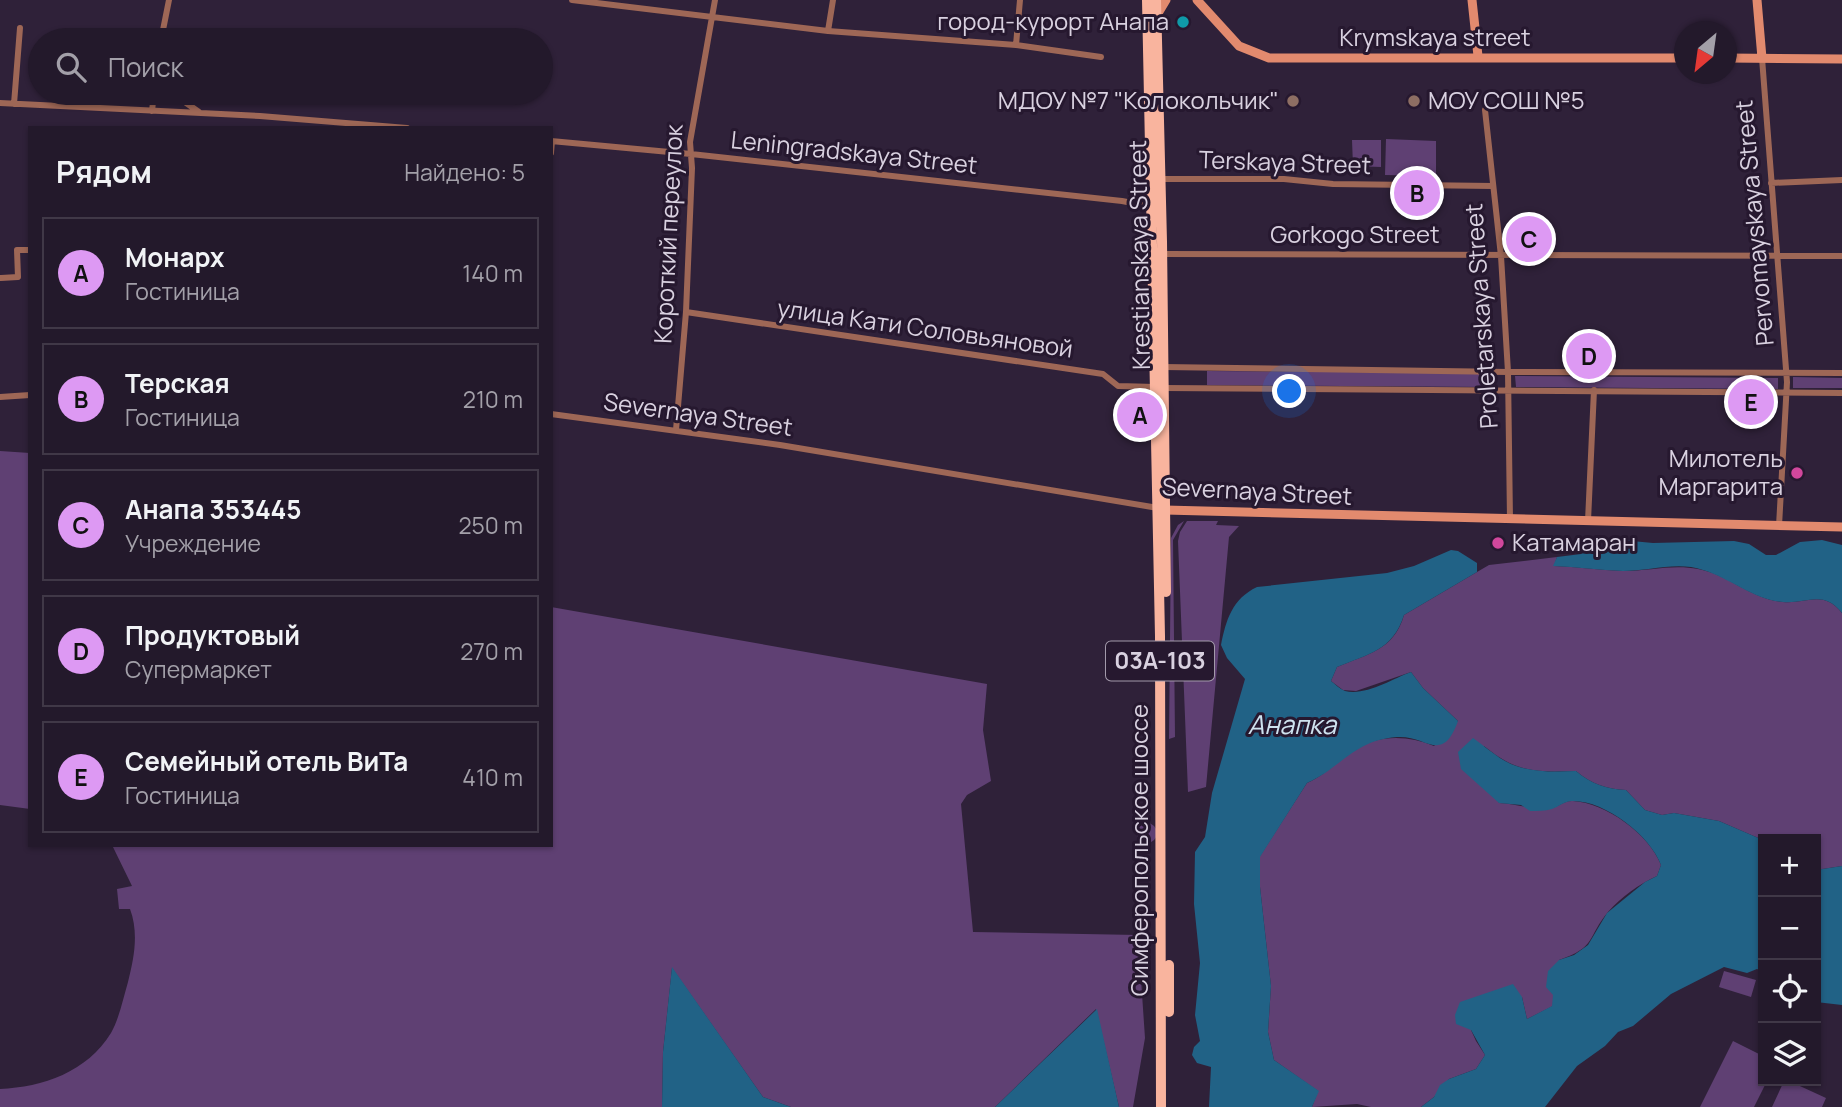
<!DOCTYPE html>
<html lang="ru">
<head>
<meta charset="utf-8">
<style>
  :root { --surface:#23192b; --page:#2b2233; --text:#f1f3f6; --muted:#a3a0a9; --line:#403847; --accent:#dd99f3 }
  body { margin:0; font-family:Manrope,sans-serif; background:var(--page); color:var(--text) }
  .controls { position:absolute; right:21px; bottom:21px; display:grid; overflow:hidden; border-radius:0px; box-shadow:0 2px 5px #0004 }
  .controls button { width:63px; height:63px; display:grid; place-items:center; padding:0; border:0; border-bottom:2px solid var(--line); background:var(--surface); color:var(--text); font:35px sans-serif }
  .compass { position:absolute; left:1674px; top:21px; width:63px; height:63px; border-radius:50%; background:var(--surface); box-shadow:0 2px 5px #0004; rotate:209deg }
  .you { position:absolute; left:1290px; top:392px; width:24px; height:24px; margin:-18px; border:5px solid #fff; border-radius:50%; background:#1a73e8; box-shadow:0 0 0 10px #1a73e833 }
  .badge { display:grid; place-items:center; width:46px; height:46px; border-radius:50%; background:var(--accent); color:#111; font-size:23px; font-weight:700 }
  .pin { position:absolute; translate:-50% -50%; border:4px solid #fff; box-shadow:0 2px 7px #0006 }
  .list { margin:0; padding:0; list-style:none }
  h2 { display:flex; justify-content:space-between; align-items:center; height:91px; margin:0; padding:0 28px; font-size:30px }
  h2 small { font-size:23px; font-weight:400; color:var(--muted) }
  .list li { display:grid; grid-template-columns:46px 1fr auto; gap:21px; align-items:center; box-sizing:border-box; height:112px; margin:0 14px 14px; padding:0 14px; border:2px solid var(--line); border-radius:0px }
  .list b { display:block; font-size:26px; white-space:nowrap }
  .list p { margin:0; font-size:23px; white-space:nowrap; color:var(--muted) }
  .list em { font-size:23px; font-style:normal; color:var(--muted) }
  .icon { flex:none; width:38px; height:38px; fill:none; stroke:currentColor; stroke-width:2; stroke-linecap:round; stroke-linejoin:round }
  .map { position:relative; flex:none; width:1842px; height:1107px; overflow:hidden }
  .search { position:absolute; background:var(--surface); box-shadow:0 2px 5px #0004; left:28px; top:28px; width:525px; height:77px; display:flex; align-items:center; gap:18px; box-sizing:border-box; padding:0 24px; border-radius:38px; color:var(--muted); font-size:26px }
  .panel { position:absolute; background:var(--surface); box-shadow:0 2px 5px #0004; left:28px; top:126px; width:525px; height:721px; border-radius:0px }
  .map>svg:first-child { display:block }
  .green { fill:#5f4073 }
  .water { fill:#216286 }
  .lines { fill:none; stroke-linecap:round; stroke-linejoin:round }
  .street { stroke:#9e6756; stroke-width:6 }
  .secondary { stroke:#e28a6e; stroke-width:9 }
  .primary { stroke:#f9b49e; stroke-width:10 }
  .culture-dot { fill:#0f9aa8; stroke:#26182f; stroke-width:2.5 }
  .education-dot { fill:#8d6e63; stroke:#26182f; stroke-width:2.5 }
  .hotel-dot { fill:#d1479c; stroke:#26182f; stroke-width:2.5 }
  .labels { text-anchor:middle; stroke-width:6; stroke-linejoin:round; paint-order:stroke }
  .shield { fill:#26182f; stroke:#a39aab; stroke-width:2 }
  .shield-label { font-size:23px; font-weight:bold; fill:#d9d1e0 }
  .poi-label { font-size:24px; fill:#d9d1e0; stroke:#26182f; text-anchor:end }
  .street-label { font-size:24px; fill:#d9d1e0; stroke:#26182f }
  .water-label { font-size:26px; font-style:italic; fill:#cee2ef; stroke:#26182f }
</style>
</head>
<body>
<div class="map">
<svg width="1842" height="1107" viewBox="0 0 1842 1107">
  <rect width="100%" height="100%" fill="#2f2139"/>
  <path class="green" d="M1386 139 1436 141V176L1385 175Z
    M1352 140H1381V167L1353 166Z
    M1207 371 1492 373V387L1207 385Z
    M1515 376 1778 378V389L1516 387Z
    M1793 377 1842 378V388H1793Z
    M0 451 30 453V809L0 805Z
    M1184 521 1173 540 1175 737 1169 739 1171 538 1178 525Z
    M1187 521H1218L1216 525 1239 526 1229 537 1206 787 1188 792 1178 541 1180 532Z
    M1557 557 1554 566C1577 567 1600 570 1623 571 1649 571 1673 564 1698 569 1728 574 1752 600 1783 602 1807 604 1823 589 1842 613V866L1816 870V839L1763 840 1719 821 1674 813 1662 815 1645 810 1626 790C1607 789 1591 784 1576 771 1535 772 1517 773 1484 746L1499 803C1515 804 1532 809 1547 809 1556 809 1564 800 1573 801 1606 803 1649 834 1661 865L1657 876C1639 884 1621 897 1608 912 1587 937 1597 947 1559 960L1553 1006 1527 1019 1522 997 1471 1030 1476 1041 1485 1055 1476 1069 1449 1079 1434 1097 1421 1107H1371L1357 1104 1312 1107 1318 1091 1274 1060 1268 1032 1271 986 1260 887V856L1307 783C1324 776 1336 762 1351 752 1377 734 1407 735 1434 746L1458 721 1423 688 1411 672 1356 691 1343 690 1331 681 1337 667C1368 654 1394 650 1404 615L1477 572 1489 565Z
    M551 607 987 684 983 730 991 781 967 795 961 804 973 932 1138 935 1145 1038 1133 1107H1119L1096 1009 995 1107H791L763 1097 672 968 663 1052 662 1107H0V1089C43 1087 87 1072 111 1033 119 1019 123 999 128 982 134 958 139 933 130 909H119L117 889 132 886 112 845H551Z
    M1137 833a10 10 0 1 1 20 0a10 10 0 1 1-20 0Z
    M1724 971 1756 980 1751 997 1719 987Z
    M1733 1041 1763 1056V1081H1767L1754 1107H1700Z
    M1784 1081H1789L1826 1098 1822 1107H1772Z"/>
  <path class="water" d="M1621 540 1653 543 1734 541 1749 544 1766 555H1776L1800 542 1822 540 1842 545V613C1823 589 1807 604 1783 602 1754 600 1730 578 1703 570 1678 561 1649 571 1623 571 1599 570 1576 567 1553 566L1557 557 1581 554Z
    M1451 550 1458 551 1477 563V572L1404 615C1393 650 1369 654 1337 667L1331 681C1335 684 1340 689 1345 691 1366 696 1392 679 1411 672L1423 688 1458 721C1442 765 1427 735 1397 737 1354 740 1341 768 1307 783L1260 857V887L1271 986 1268 1032 1274 1060 1319 1091 1312 1107H1209L1211 1067 1197 1063 1192 1055 1194 1047 1200 1041 1195 1015 1200 963 1194 904 1195 852 1205 837 1212 793 1245 679 1227 658 1221 645C1226 620 1232 599 1257 587L1387 573 1414 566Z
    M1473 738C1483 745 1491 752 1500 758 1523 773 1550 772 1576 771 1591 784 1607 789 1626 790L1645 810 1662 815 1674 813 1719 821 1763 840V972L1757 969 1747 973 1724 967 1671 994 1633 1026 1618 1032 1605 1046 1577 1066 1545 1107H1421L1434 1097 1440 1085 1449 1079 1476 1069 1485 1055 1471 1030 1456 1024 1455 1015 1460 1002 1513 984 1522 997 1527 1019 1552 1006 1553 995 1546 987 1548 971 1559 960 1574 955 1588 945 1607 913 1645 882 1657 876 1661 865C1650 835 1604 800 1572 801 1565 801 1558 807 1552 809 1545 811 1537 811 1530 811L1521 805 1499 803 1461 769 1458 752Z
    M1842 866V1005L1816 1002V870Z
    M672 967 763 1097 791 1107H662L663 1052Z
    M1097 1009 1119 1107H995Z"/>
  <g class="lines">
    <path class="street" d="M572 0 828 31 1016 45 1101 57
      M828 31 833 0
      M161 40 169 0
      M1016 45 1020 0
      M1762 58 1787 382 1779 526
      M172 93 199 112
      M0 103 260 116 407 128
      M14 104 20 28
      M1485 110 1501 256 1508 372 1510 520
      M152 111 154 93
      M551 141 691 154 1122 201 1153 207
      M551 153 552 141
      M1160 179H1284L1333 184 1493 186
      M1771 183 1842 180
      M1162 254 1842 256
      M1 278 18 277 17 250H30
      M686 312 1103 374 1118 386 1155 387
      M1163 367 1508 372 1842 373
      M1164 388 1842 393
      M0 397 30 395
      M551 414 780 445 1158 508
      M676 430 686 312 692 168 690 142 715 0
      M1588 521 1594 390"/>
    <path class="secondary" d="M1197 0 1239 46 1269 58H1685
      M1472 0 1478 56
      M1757 0 1762 58
      M1157 15 1166 0
      M1727 58 1842 59
      M1165 510 1842 527"/>
    <path class="primary" d="M1147 0 1160 636 1161 1107
      M1156 0 1162 241 1166 592
      M1169 965V1012"/>
  </g>
  <circle class="culture-dot" cx="1183" cy="22" r="7"/>
  <g class="education-dot">
    <circle cx="1293" cy="101" r="7"/>
    <circle cx="1414" cy="101" r="7"/>
  </g>
  <g class="hotel-dot">
    <circle cx="1797" cy="473" r="7"/>
    <circle cx="1498" cy="543" r="7"/>
  </g>
  <g class="labels">
    <rect class="shield" x="1106" y="641.5" width="108" height="39" rx="5"/>
    <g class="shield-label">
      <text x="1160" y="669">03А-103</text>
    </g>
    <g class="poi-label">
      <text x="1169" y="30">город-курорт Анапа</text>
      <text x="1279" y="109">МДОУ №7 "Колокольчик"</text>
      <text x="1428" y="109" text-anchor="start">МОУ СОШ №5</text>
      <text x="1783" y="467">Милотель<tspan x="1783" dy="28">Маргарита</tspan></text>
      <text x="1512" y="551" text-anchor="start">Катамаран</text>
    </g>
    <g class="street-label">
      <text x="1435" y="46">Krymskaya street</text>
      <text transform="translate(854 153) rotate(6)" y="8">Leningradskaya Street</text>
      <text transform="translate(1285 163) rotate(2)" y="8">Terskaya Street</text>
      <text transform="translate(1755 223) rotate(-95)" y="8">Pervomayskaya Street</text>
      <text transform="translate(669 234) rotate(-87)" y="8">Короткий переулок</text>
      <text x="1355" y="243">Gorkogo Street</text>
      <text transform="translate(1140 255) rotate(-91)" y="8">Krestianskaya Street</text>
      <text transform="translate(1482 316) rotate(-94)" y="8">Proletarskaya Street</text>
      <text transform="translate(925 329) rotate(8)" y="8">улица Кати Соловьяновой</text>
      <text transform="translate(698 415) rotate(8)" y="8">Severnaya Street</text>
      <text transform="translate(1257 492) rotate(3)" y="8">Severnaya Street</text>
      <text transform="translate(1140 850) rotate(-90)" y="8">Симферопольское шоссе</text>
    </g>
    <g class="water-label">
      <text x="1292" y="734">Анапка</text>
    </g>
  </g>
</svg>
<div class="controls">
<button>+</button>
<button>−</button>
<button><svg class="icon" aria-label="locate" viewBox="0 0 24 24"><circle cx="12" cy="12" r="6"/><path d="M12 2v4M12 18v4M2 12h4M18 12h4"/></svg></button>
<button><svg class="icon" aria-label="layers" viewBox="0 0 24 24"><path d="M12 4l9 5-9 5-9-5zM3 14l9 5 9-5"/></svg></button>
</div>
<svg class="compass" viewBox="-18 -18 36 36"><path d="M0-13l5 13h-10z" fill="#e53935"/><path d="M0 13l5-13h-10z" fill="#a3a0a9"/></svg>
<div class="you"></div>
<div class="pin badge" style="left:1140px;top:415px">A</div>
<div class="pin badge" style="left:1417px;top:193px">B</div>
<div class="pin badge" style="left:1529px;top:239px">C</div>
<div class="pin badge" style="left:1589px;top:356px">D</div>
<div class="pin badge" style="left:1751px;top:402px">E</div>
<div class="search"><svg class="icon" aria-label="search" viewBox="0 0 24 24"><circle cx="10" cy="10" r="6"/><path d="M15 15l6 6"/></svg>Поиск</div>
<section class="panel">
<h2>Рядом<small>Найдено: 5</small></h2>
<ul class="list">
<li><span class="badge">A</span><div><b>Монарх</b><p>Гостиница</p></div><em>140 m</em></li>
<li><span class="badge">B</span><div><b>Терская</b><p>Гостиница</p></div><em>210 m</em></li>
<li><span class="badge">C</span><div><b>Анапа 353445</b><p>Учреждение</p></div><em>250 m</em></li>
<li><span class="badge">D</span><div><b>Продуктовый</b><p>Супермаркет</p></div><em>270 m</em></li>
<li><span class="badge">E</span><div><b>Семейный отель ВиТа</b><p>Гостиница</p></div><em>410 m</em></li>
</ul>
</section>
</div>
</body>
</html>
